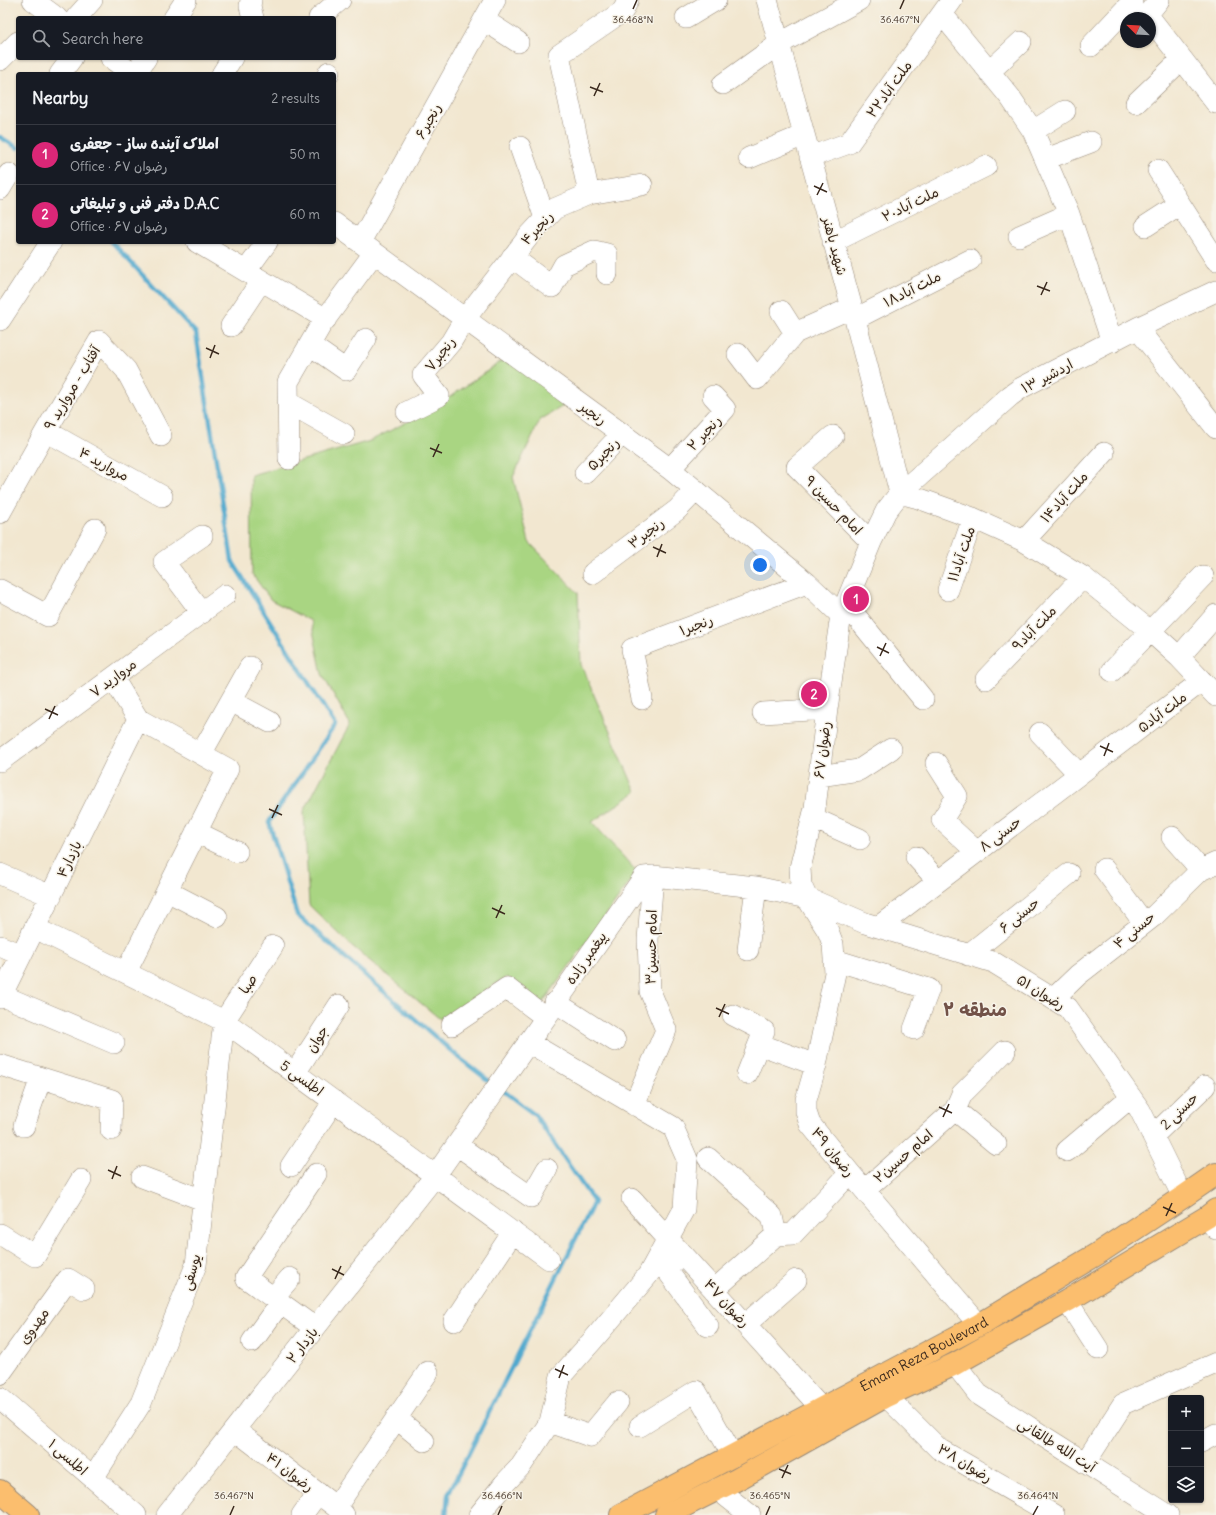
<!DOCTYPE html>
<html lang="en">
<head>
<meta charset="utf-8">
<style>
  :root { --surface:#171b24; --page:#20242c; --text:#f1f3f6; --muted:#9ea1a6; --line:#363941; --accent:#db2777 }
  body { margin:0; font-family:Delius,"Playpen Sans Arabic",sans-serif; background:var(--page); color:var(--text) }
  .controls { position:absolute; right:12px; bottom:12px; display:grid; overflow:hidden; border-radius:4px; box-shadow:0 1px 3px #0004 }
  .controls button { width:36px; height:36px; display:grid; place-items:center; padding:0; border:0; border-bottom:1px solid var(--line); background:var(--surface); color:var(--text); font:20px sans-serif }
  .compass { position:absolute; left:1120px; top:12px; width:36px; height:36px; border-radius:50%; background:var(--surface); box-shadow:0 1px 3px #0004; rotate:294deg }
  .you { position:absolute; left:760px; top:565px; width:14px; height:14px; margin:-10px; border:3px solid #fff; border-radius:50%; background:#1a73e8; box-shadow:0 0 0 6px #1a73e833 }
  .badge { display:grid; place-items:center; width:26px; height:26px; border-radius:50%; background:var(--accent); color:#fff; font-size:13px; font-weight:700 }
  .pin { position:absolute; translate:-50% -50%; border:2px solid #fff; box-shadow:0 1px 4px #0006 }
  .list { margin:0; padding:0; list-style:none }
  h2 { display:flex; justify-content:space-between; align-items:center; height:52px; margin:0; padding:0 16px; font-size:17px }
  h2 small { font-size:13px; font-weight:400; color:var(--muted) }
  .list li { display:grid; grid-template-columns:26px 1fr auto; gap:12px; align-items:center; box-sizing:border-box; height:60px; padding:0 16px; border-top:1px solid var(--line) }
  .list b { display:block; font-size:15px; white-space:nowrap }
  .list p { margin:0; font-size:13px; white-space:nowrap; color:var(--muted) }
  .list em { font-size:13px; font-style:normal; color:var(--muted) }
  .icon { flex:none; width:22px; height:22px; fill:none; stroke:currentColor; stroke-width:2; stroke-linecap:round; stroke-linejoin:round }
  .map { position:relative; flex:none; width:1216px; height:1515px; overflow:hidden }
  .search { position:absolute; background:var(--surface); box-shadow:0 1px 3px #0004; left:16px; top:16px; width:320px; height:44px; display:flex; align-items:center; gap:10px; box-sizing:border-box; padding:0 14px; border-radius:4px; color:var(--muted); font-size:15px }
  .panel { position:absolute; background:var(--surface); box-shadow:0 1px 3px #0004; left:16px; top:72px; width:320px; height:172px; border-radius:4px }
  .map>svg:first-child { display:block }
  .green { fill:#a9d582; stroke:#728050 }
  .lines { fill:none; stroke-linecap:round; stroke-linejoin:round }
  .stream { stroke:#51a9ce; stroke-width:4.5 }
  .minor-casing { stroke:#968877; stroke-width:22 }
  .major-casing { stroke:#968877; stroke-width:24 }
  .minor { stroke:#fff; stroke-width:21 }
  .major { stroke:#fbbe6e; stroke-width:22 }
  .ticks { fill:none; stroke:#3b2a1e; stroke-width:1.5 }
  .labels { text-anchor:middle; stroke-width:3; stroke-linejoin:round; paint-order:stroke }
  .street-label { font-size:14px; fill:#3b2a1e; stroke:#f7f3e8 }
  .district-label { font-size:18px; font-weight:bold; fill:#725248; stroke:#f7f3e8 }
  .ticks-label { font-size:10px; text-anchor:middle; fill:#3b2a1e; stroke:#f7f3e8; stroke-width:3; stroke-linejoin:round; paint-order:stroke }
</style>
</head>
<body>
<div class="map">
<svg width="1216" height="1515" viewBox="0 0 1216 1515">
  <rect width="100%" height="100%" fill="#f7f3e8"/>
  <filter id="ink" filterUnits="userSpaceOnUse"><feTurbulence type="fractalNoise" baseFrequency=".025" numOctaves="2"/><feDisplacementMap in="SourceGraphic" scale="8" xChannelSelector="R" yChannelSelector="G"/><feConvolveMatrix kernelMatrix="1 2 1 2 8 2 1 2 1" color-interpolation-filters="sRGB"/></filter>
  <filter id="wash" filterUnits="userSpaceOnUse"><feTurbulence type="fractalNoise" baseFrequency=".012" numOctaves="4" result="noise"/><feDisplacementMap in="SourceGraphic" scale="16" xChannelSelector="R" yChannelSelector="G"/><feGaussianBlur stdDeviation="0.9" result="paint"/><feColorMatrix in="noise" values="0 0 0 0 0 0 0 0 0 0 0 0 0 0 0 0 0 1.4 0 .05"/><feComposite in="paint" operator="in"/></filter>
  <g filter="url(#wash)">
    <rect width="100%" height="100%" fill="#f2e7d0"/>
    <path class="green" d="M516 351 578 397 540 420 513 477 529 542 578 593 581 665 636 792 592 822 637 872 541 1005 507 977 440 1019 352 946 309 905 304 811 350 724 322 674 311 621 271 600 252 574 251 475 370 441 434 408Z"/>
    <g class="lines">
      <path class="stream" d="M0 137 18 148
        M112 242 196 333 232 561 335 725 269 822 297 915 457 1056 493 1084
        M446 1515 448 1495 594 1202 535 1115 501 1089"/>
    </g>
  </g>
  <g filter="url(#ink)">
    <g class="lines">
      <defs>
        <path id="minor" d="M33 0 57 18
          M251 0 250 6 253 18
          M767 0 855 319 900 493
          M942 14 1010 97 1033 131 1069 214 1112 342
          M1147 15 1159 0
          M76 18 92 0
          M174 18 186 0
          M319 18 340 0
          M686 18 716 0
          M1150 18 1216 103
          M484 20 518 42
          M1091 46 1132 2
          M111 58 133 74
          M0 60 18 42
          M989 72 1021 42
          M60 74 72 58
          M135 74 146 58
          M222 74 232 58
          M328 74 329 72
          M723 84 779 44 859 0
          M1136 103 1182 59
          M1033 131 1065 111
          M520 147 545 218
          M810 157 849 143 952 0
          M749 158 804 135
          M1046 159 1091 142
          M1158 170 1216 260
          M0 189 9 174
          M589 194 559 55 623 11 628 0
          M334 223 670 469 807 583 841 615
          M1146 226 1180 204
          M1019 236 1069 214
          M197 242 326 319
          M360 242 495 0
          M833 242 986 166
          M512 257 552 287 564 265 594 251 607 254V274
          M246 271 267 242
          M781 311 795 333
          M855 319 970 260
          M0 320 51 242
          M231 326 261 281
          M1137 328 1216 428
          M310 345 346 370 366 339
          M738 354 757 379 795 333 851 308
          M289 403 344 434
          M407 412 439 396 423 375 451 342 464 320 529 236 554 209 589 194 642 185
          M46 431 162 496
          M833 436 797 467 871 542
          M289 459 288 382 321 325 374 253
          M670 469 725 409 713 396
          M585 473 622 434
          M900 493 915 497 973 518 1024 541 1083 577 1150 631 1179 657 1216 696
          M0 513 46 431 99 341 126 370 161 436
          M1024 541 1104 453
          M593 573 677 510 696 490
          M0 590 48 616 95 529
          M948 590 973 518
          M846 604 923 699
          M202 613 164 562 202 536
          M1179 657 1216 615
          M1112 671 1203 576
          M113 678 138 719 228 769 126 972
          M986 679 1083 577
          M642 699 632 649 807 583
          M231 701 270 722
          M763 713 827 709
          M1040 733 1079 774
          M201 754 250 667
          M0 761 225 595
          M936 763 957 796 942 820 977 852
          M819 776 859 770 891 749
          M813 818 860 839
          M196 832 237 852
          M1172 837 1201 870
          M916 857 938 881
          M1104 869 1144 923
          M0 874 51 896
          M167 891 217 917
          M878 927 1202 681
          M35 928 224 1021 549 1259
          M0 946 21 955
          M748 950 756 887
          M968 955 1069 874
          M835 960 929 989 914 1029
          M1 995 114 1043
          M0 998 138 719
          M1053 999 1078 975 1155 915 1201 870 1216 863
          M555 1002 615 1041
          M733 1015 764 1031 747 1074
          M452 1025 507 988 545 1017
          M759 1044 816 1065
          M0 1065 112 1100 111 1130
          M295 1073 339 1005
          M634 1105 666 1030 650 991 648 940 653 876
          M955 1110 996 1144
          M24 1126 41 1078
          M1153 1136 1205 1086
          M457 1145 531 1197 547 1169
          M1067 1151 1131 1097
          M708 1158 772 1216 776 1235
          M291 1166 334 1101
          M142 1177 203 1200
          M865 1190 955 1110 962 1094 1005 1051
          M632 1199 821 1408
          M1207 1217 1216 1229
          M0 1234 35 1256 81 1180
          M682 1254 666 1269 708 1326
          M714 1290 776 1235 793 1234 850 1173
          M273 1298 290 1278
          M1067 1301 1098 1349
          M454 1321 513 1232
          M746 1324 796 1280
          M979 1325 850 1173 810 1124 806 1112V1100L816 1065 835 973 833 944 828 931 807 898 801 885 800 868 815 808 827 709 841 615 871 542 886 511 900 493 1010 396 1021 388 1137 328 1216 291
          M315 1328 246 1278 316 1174
          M252 1342 280 1303
          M955 1364 978 1394 1043 1436 1168 1515
          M0 1374 68 1279 84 1289
          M886 1396 939 1449 1054 1515
          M0 1398 136 1515
          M396 1418 424 1441
          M550 1422 590 1436 618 1402
          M640 1426 696 1391 733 1456
          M235 1430 336 1507 344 1515
          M1201 1442 1216 1434
          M1085 1463 1123 1404 1216 1363
          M93 1478 141 1403 196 1265 224 1021 273 946
          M717 1489 750 1515
          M336 1507 428 1372
          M167 1515 435 1176 644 877 653 876 756 887 807 898 865 923 993 962 1068 1008 1140 1110 1183 1197
          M302 1515 318 1493
          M479 1515 504 1484 521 1466 550 1422 561 1376 593 1340 648 1275 684 1209 687 1159 673 1127 528 1042"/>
        <g id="major">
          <path d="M0 1491 28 1515"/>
          <path id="s1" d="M621 1515 979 1325 1097 1254 1183 1197 1216 1174"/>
          <path d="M666 1515 736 1480 886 1396 955 1364 1067 1301 1207 1217 1216 1210"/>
        </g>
      </defs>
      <use href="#minor" class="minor-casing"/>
      <use href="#major" class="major-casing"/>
      <use href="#minor" class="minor"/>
      <use href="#major" class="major"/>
    </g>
  </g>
  <path class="ticks" d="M633 9 637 0M900 9 904 0M590 87 603 92M594 96 600 83M814 186 827 192M817 195 823 183M1037 286 1050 291M1041 295 1047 282M206 348 219 354M210 358 215 345M430 448 442 453M433 457 439 444M653 547 666 553M657 557 662 544M877 647 889 653M880 656 886 643M45 709 58 715M49 719 55 706M1100 746 1113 752M1104 756 1109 743M269 809 282 815M272 818 278 805M492 908 505 914M496 918 502 905M716 1008 729 1014M719 1017 725 1004M939 1107 952 1113M943 1117 949 1104M108 1170 121 1176M112 1179 117 1166M1163 1207 1176 1213M1166 1216 1172 1203M332 1269 344 1275M335 1279 341 1266M555 1369 568 1375M559 1378 564 1365M779 1469 791 1474M782 1478 788 1465M230 1515 234 1506M498 1515 502 1506M766 1515 770 1506M1033 1515 1038 1506"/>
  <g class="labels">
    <g class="street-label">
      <text transform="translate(889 89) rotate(-54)" y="5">ملت آباد۲۲</text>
      <text transform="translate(428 121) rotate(-61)" y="5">رنجبر۶</text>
      <text transform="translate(910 204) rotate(-26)" y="5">ملت آباد۲۰</text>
      <text transform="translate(537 228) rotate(-47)" y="5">رنجبر۴</text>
      <text transform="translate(835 246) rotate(75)" y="5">شهید باهنر</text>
      <text transform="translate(912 289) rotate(-27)" y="5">ملت آباد۱۸</text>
      <text transform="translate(440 354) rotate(-52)" y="5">رنجبر۷</text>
      <text transform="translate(1047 376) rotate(-28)" y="5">اردشیر ۱۳</text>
      <text transform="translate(72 388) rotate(-59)" y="5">آفتاب - مروارید ۹</text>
      <text transform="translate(593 413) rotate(36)" y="5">رنجبر</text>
      <text transform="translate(704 433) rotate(-47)" y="5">رنجبر ۲</text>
      <text transform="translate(603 454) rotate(-46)" y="5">رنجبر۵</text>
      <text transform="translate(104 464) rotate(29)" y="5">مروارید ۴</text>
      <text transform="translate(1064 497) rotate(-48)" y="5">ملت آباد۱۴</text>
      <text transform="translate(834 505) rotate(46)" y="5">امام حسین ۹</text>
      <text transform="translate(646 533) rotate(-37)" y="5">رنجبر۳</text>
      <text transform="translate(961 554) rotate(-71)" y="5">ملت آباد۱۱</text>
      <text transform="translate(696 625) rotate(-21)" y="5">رنجبر۱</text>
      <text transform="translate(1034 628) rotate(-46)" y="5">ملت آباد۹</text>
      <text transform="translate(113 678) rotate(-36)" y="5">مروارید ۷</text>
      <text transform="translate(1162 712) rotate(-37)" y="5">ملت آباد۵</text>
      <text transform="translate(822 750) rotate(-83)" y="5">رضوان ۶۷</text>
      <text transform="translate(1000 834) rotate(-37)" y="5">حسنی ۸</text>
      <text transform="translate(69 859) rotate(-64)" y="5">بازدار۴</text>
      <text transform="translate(1019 915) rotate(-39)" y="5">حسنی ۶</text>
      <text transform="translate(1134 930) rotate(-39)" y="5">حسنی ۴</text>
      <text transform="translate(651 947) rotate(-89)" y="5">امام حسین۳</text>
      <text transform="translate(586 958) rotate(-55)" y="5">پیغمبر زاده</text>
      <text transform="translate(248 984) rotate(-56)" y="5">صبا</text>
      <text transform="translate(1041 992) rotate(32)" y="5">رضوان ۵۱</text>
      <text transform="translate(317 1039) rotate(-58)" y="5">جوان</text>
      <text transform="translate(302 1078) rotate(36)" y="5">اطلسی 5</text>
      <text transform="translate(1179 1111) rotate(-44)" y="5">حسنی 2</text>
      <text transform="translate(833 1152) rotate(51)" y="5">رضوان ۴۹</text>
      <text transform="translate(903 1156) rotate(-41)" y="5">امام حسین۲</text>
      <text transform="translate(191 1272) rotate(-74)" y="5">یوسفی</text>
      <text transform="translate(727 1303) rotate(48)" y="5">رضوان ۴۷</text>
      <text transform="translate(34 1326) rotate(-54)" y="5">مهدوی</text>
      <text transform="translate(302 1345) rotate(-52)" y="5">بازدار ۲</text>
      <text dy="5" stroke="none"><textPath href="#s1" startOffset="343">Emam Reza Boulevard</textPath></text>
      <text transform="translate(1057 1445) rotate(32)" y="5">آیت الله طالقانی</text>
      <text transform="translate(68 1457) rotate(41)" y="5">اطلسی ۱</text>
      <text transform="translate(965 1463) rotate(31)" y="5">رضوان ۳۸</text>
      <text transform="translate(290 1472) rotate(37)" y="5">رضوان ۴۱</text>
    </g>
    <g class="district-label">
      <text x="975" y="1016">منطقه ۲</text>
    </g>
  </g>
  <g class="ticks-label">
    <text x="633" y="23">36.468°N</text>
    <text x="900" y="23">36.467°N</text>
    <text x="234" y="1499">36.467°N</text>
    <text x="502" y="1499">36.466°N</text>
    <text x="770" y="1499">36.465°N</text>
    <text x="1038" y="1499">36.464°N</text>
  </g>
</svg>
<div class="controls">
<button>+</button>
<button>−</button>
<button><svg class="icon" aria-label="layers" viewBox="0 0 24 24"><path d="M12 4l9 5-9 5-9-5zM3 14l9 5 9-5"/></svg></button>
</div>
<svg class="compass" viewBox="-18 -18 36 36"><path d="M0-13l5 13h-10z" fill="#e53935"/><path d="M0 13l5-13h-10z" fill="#9ea1a6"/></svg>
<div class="you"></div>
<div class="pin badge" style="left:856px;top:599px">1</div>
<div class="pin badge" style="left:814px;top:694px">2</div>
<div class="search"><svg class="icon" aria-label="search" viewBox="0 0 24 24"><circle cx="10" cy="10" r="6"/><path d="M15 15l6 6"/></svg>Search here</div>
<section class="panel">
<h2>Nearby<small>2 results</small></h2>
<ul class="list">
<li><span class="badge">1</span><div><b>املاک آینده ساز - جعفری</b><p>Office · رضوان ۶۷</p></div><em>50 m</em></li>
<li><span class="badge">2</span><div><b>دفتر فنی و تبلیغاتی D.A.C</b><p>Office · رضوان ۶۷</p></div><em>60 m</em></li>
</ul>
</section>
</div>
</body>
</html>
